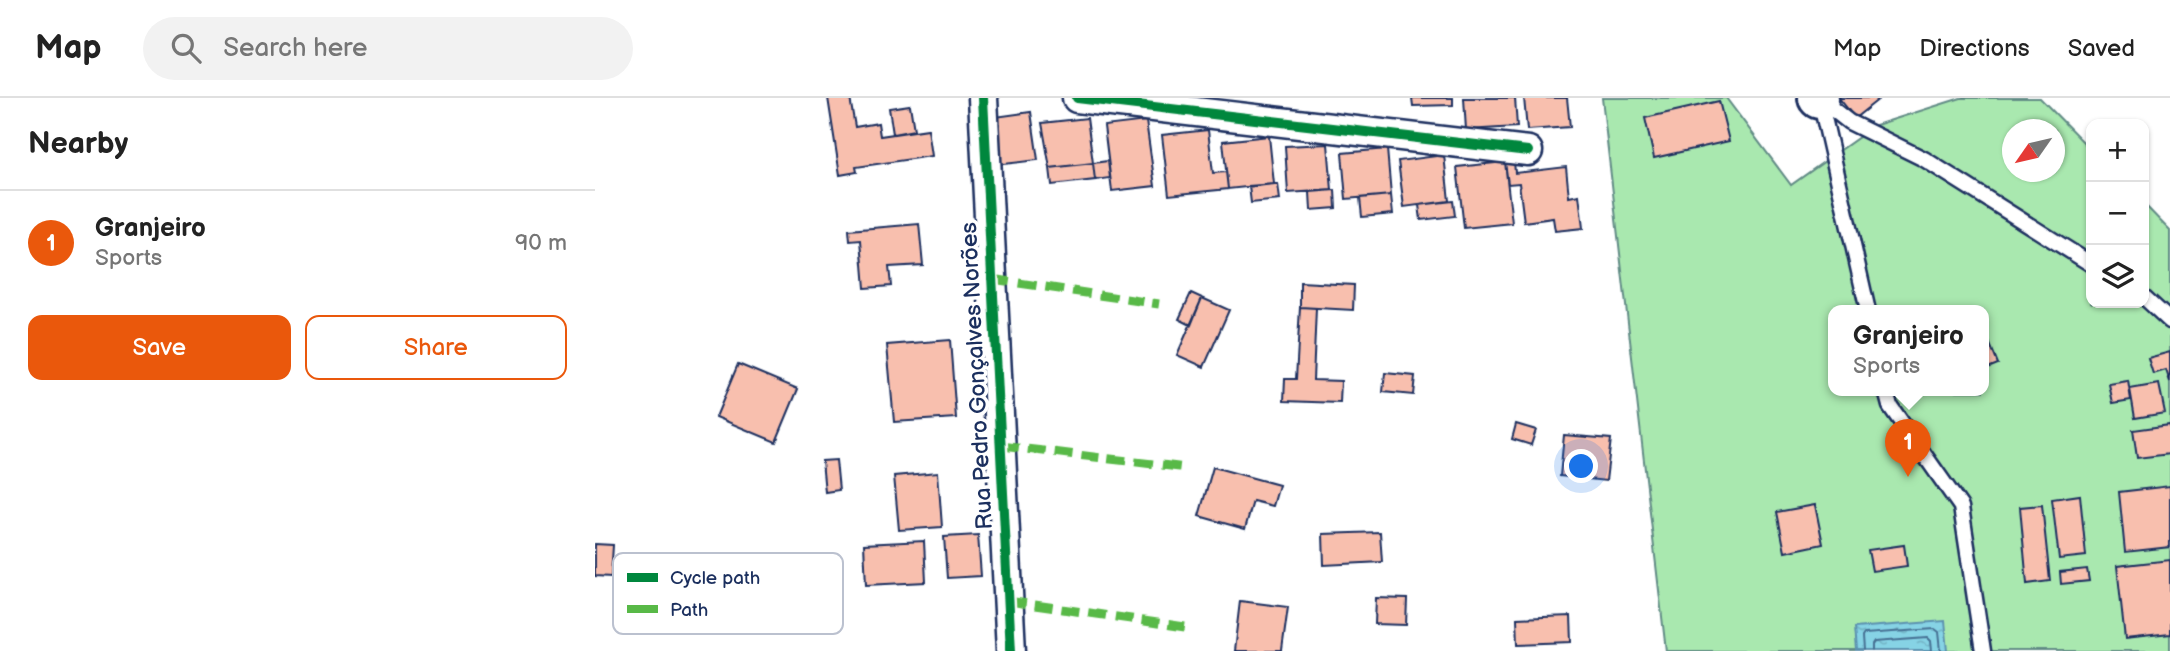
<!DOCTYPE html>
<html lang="en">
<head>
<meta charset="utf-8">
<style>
  :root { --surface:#fff; --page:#f2f2f2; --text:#222; --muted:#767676; --line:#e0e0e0; --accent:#ea580c }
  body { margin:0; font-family:"Balsamiq Sans",sans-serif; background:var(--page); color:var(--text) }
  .controls { position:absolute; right:21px; top:21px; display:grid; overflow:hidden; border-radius:14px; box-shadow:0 2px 5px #0004 }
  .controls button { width:63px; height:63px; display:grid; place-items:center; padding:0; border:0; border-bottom:2px solid var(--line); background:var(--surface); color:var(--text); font:35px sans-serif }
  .compass { position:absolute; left:1407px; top:21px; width:63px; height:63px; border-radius:50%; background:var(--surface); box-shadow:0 2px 5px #0004; rotate:236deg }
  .you { position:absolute; left:987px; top:369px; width:24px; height:24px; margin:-18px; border:5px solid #fff; border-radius:50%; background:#1a73e8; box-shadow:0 0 0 10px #1a73e833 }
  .badge { display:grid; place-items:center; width:46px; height:46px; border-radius:50%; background:var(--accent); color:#fff; font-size:23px; font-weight:700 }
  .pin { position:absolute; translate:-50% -58px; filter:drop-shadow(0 2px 4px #0008) }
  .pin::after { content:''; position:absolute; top:37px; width:24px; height:21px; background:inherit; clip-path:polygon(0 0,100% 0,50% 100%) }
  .popup { position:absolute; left:1233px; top:207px; width:161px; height:91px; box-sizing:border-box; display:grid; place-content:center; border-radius:14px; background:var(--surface); filter:drop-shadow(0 2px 5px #0005); font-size:23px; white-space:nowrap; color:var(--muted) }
  .popup b { font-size:26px; color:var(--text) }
  .popup::after { content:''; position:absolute; left:50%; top:100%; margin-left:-14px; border:14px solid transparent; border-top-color:var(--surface) }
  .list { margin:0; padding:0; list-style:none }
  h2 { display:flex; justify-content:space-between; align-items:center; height:91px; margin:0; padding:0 28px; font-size:30px }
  h2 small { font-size:23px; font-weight:400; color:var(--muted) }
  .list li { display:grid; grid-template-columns:46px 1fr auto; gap:21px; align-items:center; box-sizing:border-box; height:105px; padding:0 28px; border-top:2px solid var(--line) }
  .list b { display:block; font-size:26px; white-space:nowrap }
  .list p { margin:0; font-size:23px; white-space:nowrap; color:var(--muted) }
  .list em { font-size:23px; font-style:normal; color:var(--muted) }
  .actions { display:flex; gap:14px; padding:21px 28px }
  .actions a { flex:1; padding:16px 0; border:2px solid var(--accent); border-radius:14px; text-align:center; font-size:24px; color:var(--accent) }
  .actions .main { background:var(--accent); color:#fff }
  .icon { flex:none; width:38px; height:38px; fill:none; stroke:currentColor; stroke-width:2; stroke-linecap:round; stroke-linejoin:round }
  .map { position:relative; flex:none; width:1575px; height:553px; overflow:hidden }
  header { display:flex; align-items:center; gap:42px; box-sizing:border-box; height:98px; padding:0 35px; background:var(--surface); border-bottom:2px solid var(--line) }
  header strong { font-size:33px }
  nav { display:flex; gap:38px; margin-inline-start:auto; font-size:24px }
  .search { width:490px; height:63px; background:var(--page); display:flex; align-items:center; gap:18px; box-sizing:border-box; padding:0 24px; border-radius:38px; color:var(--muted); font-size:26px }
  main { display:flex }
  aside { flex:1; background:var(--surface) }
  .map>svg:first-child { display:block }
  .green { fill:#a9e8af; stroke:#628c86; stroke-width:2; fill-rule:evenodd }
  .water { fill:url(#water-ripples); stroke:#5b91af; stroke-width:2 }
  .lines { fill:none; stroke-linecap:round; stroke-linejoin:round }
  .shore { stroke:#467194; stroke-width:2 }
  .building { fill:#f8bfae; stroke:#1b2f5e; stroke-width:2 }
  .lane-casing { stroke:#1b2f5e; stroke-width:19 }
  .street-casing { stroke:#1b2f5e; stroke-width:33 }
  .secondary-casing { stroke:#1b2f5e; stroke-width:44 }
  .lane { stroke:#fff; stroke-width:14 }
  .street { stroke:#fff; stroke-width:28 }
  .secondary { stroke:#fff; stroke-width:38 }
  .quiet { stroke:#58b947; stroke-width:9; stroke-dasharray:18 9; stroke-linecap:butt }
  .cycleway-casing { stroke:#fff; stroke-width:15 }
  .cycleway { stroke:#00873e; stroke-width:10 }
  .labels { text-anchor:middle; stroke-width:7; stroke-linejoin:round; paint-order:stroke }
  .street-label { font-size:23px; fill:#1b2f5e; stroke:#fff }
  .key { fill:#fff; stroke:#bbc1cf; stroke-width:2 }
  .key-label { font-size:19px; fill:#1b2f5e }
</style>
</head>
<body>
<header>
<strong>Map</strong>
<div class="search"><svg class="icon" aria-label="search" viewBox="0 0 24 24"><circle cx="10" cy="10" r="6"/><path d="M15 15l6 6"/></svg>Search here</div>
<nav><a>Map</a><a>Directions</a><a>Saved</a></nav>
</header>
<main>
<aside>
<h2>Nearby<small></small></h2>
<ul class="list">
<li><span class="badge">1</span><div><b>Granjeiro</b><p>Sports</p></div><em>90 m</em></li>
</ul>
<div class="actions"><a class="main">Save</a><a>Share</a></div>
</aside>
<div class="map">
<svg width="1575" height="553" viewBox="0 0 1575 553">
  <defs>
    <pattern id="water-ripples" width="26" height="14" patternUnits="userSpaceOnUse" patternTransform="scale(1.75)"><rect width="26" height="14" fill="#86d3e5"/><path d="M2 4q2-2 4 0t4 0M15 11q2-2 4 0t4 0" fill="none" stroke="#73b5c7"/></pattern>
  </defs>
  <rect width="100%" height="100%" fill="#fff"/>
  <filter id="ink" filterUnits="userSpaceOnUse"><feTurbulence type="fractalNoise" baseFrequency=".0143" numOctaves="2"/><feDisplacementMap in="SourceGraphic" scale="14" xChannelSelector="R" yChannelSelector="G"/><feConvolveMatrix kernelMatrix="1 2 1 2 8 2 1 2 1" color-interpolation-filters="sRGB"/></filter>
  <g filter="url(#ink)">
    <path class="green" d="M1007 0H1131L1196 87 1281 27 1366 0H1445L1496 52V205H1549V106L1575 133V553H1071ZM1418 32H1460V74H1418ZM1238 213H1388V293H1238Z"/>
    <path class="water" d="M1350 523 1353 553H1261L1259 530Z"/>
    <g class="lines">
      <path class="shore" d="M1268 553 1267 539 1269 536 1340 531 1344 534 1346 553
        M1277 553V547L1279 544 1333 540 1336 543 1337 553"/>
    </g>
    <path class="building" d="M233 0H255L260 29 283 25 285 38 333 31 337 58 261 69 262 74 245 77Z
      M817 0H858V7L818 8Z
      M869 0H920L922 29 871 32Z
      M929 0H972L975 29 932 32Z
      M1244 0H1283L1284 1 1260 20Z
      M1124 3 1134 43 1059 60 1050 20Z
      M315 7 319 32 298 36 294 10Z
      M436 14 443 62 400 67 393 20Z
      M492 20 498 65 455 70 447 25Z
      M551 23 560 88 517 93 509 28Z
      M613 32 618 75 631 74 633 91 574 97 567 37Z
      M674 38 679 86 633 91 628 43Z
      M733 46 737 92 693 95 690 48Z
      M792 51 796 97 751 101 747 55Z
      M849 57 854 103 809 109 803 63Z
      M513 63 515 80 500 82 498 65Z
      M919 63 920 75 971 69 974 99 984 97 988 130 960 133 958 120 929 124 924 85 913 86 910 64Z
      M910 64 917 125 869 130 862 69Z
      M498 65 500 82 457 87 455 70Z
      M679 86H683L685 102 656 105 654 88Z
      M740 92 741 110 716 112 715 94Z
      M796 97 798 116 767 119 765 100Z
      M858 103 860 118 826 122 824 107Z
      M324 126 328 167 294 169 296 188 270 190 266 142 255 143 254 132Z
      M705 184 759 187 758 212 705 209Z
      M596 195 607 200 596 227 584 221Z
      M607 200 634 212 609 269 582 257Z
      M705 209 721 210 718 282 746 283 745 305 689 303 690 281H701Z
      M1392 239 1403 266 1388 272V240Z
      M355 242 361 320 299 324 292 247Z
      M1575 254V284L1571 272 1558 276 1553 260Z
      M143 266 203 291 181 344 121 319Z
      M790 275 820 278 818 297 788 294Z
      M1533 283 1536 302 1518 305 1514 286Z
      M1564 286 1570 315 1540 320 1535 291Z
      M921 326 941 332 936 347 917 341Z
      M1575 327V356L1542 360 1538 332Z
      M969 337 1016 341 1011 383 965 378Z
      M241 362 244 392 230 394 227 363Z
      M618 369 684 387 678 408 658 403 650 431 604 418Z
      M343 374 347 429 304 432 299 378Z
      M1575 388V449L1530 454 1524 394Z
      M1485 397 1491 458 1464 461 1457 401Z
      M1220 407 1228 446 1190 454 1182 414Z
      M1447 407 1455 483 1432 486 1425 409Z
      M785 434 787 464 729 467 728 436Z
      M383 437 386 478 352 480 349 439Z
      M329 443 331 484 271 487 269 446Z
      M0 446 18 447 16 479 0 478Z
      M1309 447 1312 468 1277 473 1273 452Z
      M1575 462V536L1530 541 1522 468Z
      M1492 471 1494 483 1466 486 1465 474Z
      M781 500 812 501 811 527 780 526Z
      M645 503 693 509 687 553H639Z
      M976 518 977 544 923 546 922 520Z"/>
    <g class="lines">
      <defs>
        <path id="lane" d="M1225 2 1273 213
          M1226 2 1254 24 1329 61 1496 166
          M1549 199 1575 223
          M1291 293 1295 308 1366 409 1388 553"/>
        <path id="street" d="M388 0 416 553
          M482 0 933 53"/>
        <path id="secondary" d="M1223 0 1224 1"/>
      </defs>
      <use href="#lane" class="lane-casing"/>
      <use href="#street" class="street-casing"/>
      <use href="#secondary" class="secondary-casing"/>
      <use href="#lane" class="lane"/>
      <use href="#street" class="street"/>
      <use href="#secondary" class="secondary"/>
      <path class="quiet" d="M397 181 564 206
        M406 348 592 370
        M413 503 590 529"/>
      <defs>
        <path id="cycleway" d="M388 0 416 553
          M482 0 933 53"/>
      </defs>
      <use href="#cycleway" class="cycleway-casing"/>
      <use href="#cycleway" class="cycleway"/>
    </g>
  </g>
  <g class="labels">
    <g class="street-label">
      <text transform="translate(381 278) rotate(-93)" y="8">Rua Pedro Gonçalves Norões</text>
    </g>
  </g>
  <rect x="18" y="455" width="230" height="81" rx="10" class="key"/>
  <rect x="32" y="475" width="31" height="9" fill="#00873e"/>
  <rect x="32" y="507" width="31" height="8" fill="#58b947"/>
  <g class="key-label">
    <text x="75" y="486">Cycle path</text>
    <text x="75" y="518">Path</text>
  </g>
</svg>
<div class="controls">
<button>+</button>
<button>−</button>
<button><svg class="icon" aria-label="layers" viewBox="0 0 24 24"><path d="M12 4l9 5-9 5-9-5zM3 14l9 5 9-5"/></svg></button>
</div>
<svg class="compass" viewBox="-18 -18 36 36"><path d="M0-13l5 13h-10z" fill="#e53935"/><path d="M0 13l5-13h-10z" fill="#767676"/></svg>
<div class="you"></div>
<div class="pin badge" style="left:1313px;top:379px">1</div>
<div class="popup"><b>Granjeiro</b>Sports</div>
</div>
</main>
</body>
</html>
